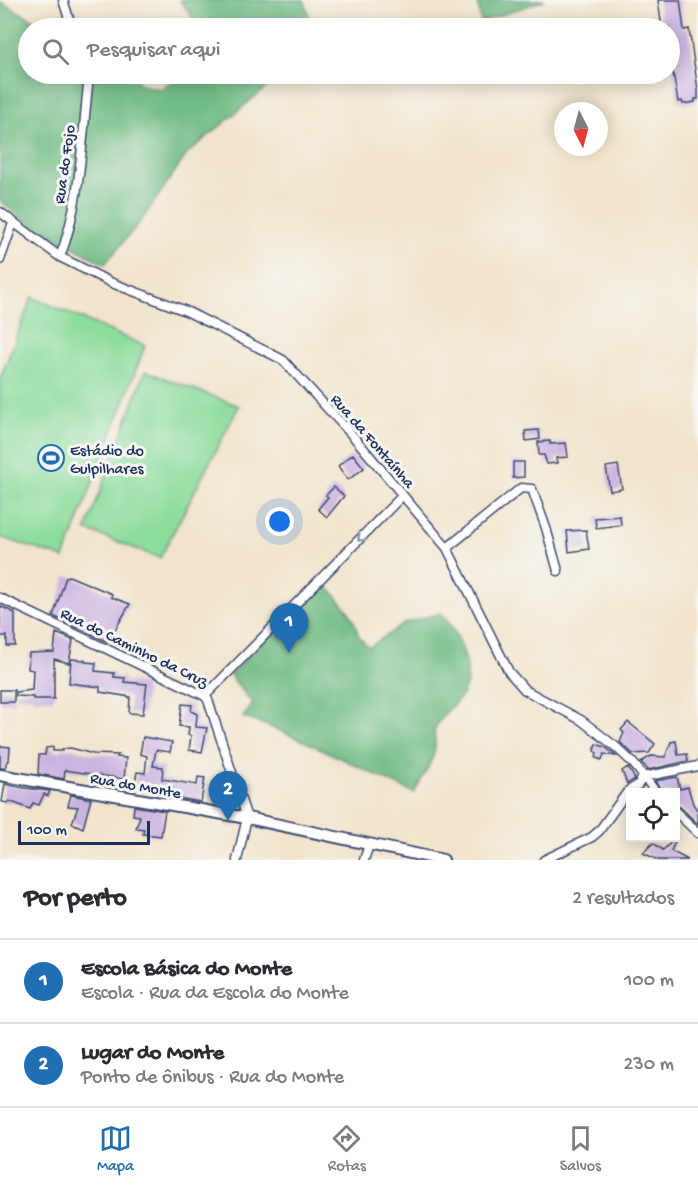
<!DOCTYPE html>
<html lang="pt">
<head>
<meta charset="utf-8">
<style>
  :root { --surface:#fff; --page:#f2f2f3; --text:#2b2b33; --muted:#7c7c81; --line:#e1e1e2; --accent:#1f6fb2 }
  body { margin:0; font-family:"Gochi Hand",sans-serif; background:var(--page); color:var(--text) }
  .controls { position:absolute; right:18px; bottom:18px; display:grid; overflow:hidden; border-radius:0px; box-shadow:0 3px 15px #0003 }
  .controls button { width:54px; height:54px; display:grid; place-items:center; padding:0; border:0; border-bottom:2px solid var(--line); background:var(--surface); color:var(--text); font:30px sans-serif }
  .compass { position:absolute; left:554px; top:102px; width:54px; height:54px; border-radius:50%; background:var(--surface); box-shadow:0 3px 15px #0003; rotate:174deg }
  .scale { position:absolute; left:18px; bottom:15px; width:132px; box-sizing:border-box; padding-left:6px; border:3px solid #1b2f5e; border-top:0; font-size:16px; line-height:21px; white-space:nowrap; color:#1b2f5e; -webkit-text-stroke:4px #f6f6f2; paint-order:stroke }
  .you { position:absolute; left:280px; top:522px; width:21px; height:21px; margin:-15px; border:4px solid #fff; border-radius:50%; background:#1a73e8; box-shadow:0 0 0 9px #1a73e833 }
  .badge { display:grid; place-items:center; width:39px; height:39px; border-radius:50%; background:var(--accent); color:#fff; font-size:20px; font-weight:700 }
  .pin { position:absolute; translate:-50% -50px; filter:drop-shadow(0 2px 3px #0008) }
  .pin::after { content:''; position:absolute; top:32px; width:21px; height:18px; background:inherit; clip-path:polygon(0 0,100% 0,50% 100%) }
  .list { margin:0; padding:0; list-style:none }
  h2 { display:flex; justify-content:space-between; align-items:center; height:78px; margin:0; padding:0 24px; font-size:26px }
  h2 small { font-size:20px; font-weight:400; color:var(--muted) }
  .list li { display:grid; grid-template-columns:39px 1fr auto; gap:18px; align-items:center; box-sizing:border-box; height:84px; padding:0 24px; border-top:2px solid var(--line) }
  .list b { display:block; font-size:22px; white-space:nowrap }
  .list p { margin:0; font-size:20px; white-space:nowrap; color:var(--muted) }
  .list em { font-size:20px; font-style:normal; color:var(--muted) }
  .icon { flex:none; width:33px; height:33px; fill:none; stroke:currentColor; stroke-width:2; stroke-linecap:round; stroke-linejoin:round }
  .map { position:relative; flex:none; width:698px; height:860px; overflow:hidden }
  .search { position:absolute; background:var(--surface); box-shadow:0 3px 15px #0003; left:18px; right:18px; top:18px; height:66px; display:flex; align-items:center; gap:15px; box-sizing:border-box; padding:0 21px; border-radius:33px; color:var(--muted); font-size:22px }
  .sheet { height:246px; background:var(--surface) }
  nav { display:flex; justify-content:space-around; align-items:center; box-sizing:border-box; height:84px; border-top:2px solid var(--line); background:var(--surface); font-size:16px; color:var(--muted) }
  nav a { display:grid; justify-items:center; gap:3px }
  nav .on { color:var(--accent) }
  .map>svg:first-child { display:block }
  .green { fill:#8cdc9c; stroke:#54867d; stroke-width:1.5 }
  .forest { fill:#71bc84; stroke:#467671; stroke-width:1.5 }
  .building { fill:#cbb3e0 }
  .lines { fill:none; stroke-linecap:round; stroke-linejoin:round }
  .minor-casing { stroke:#3b4a6e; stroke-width:11 }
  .tertiary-casing { stroke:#3b4a6e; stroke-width:14 }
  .minor { stroke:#fff; stroke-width:8 }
  .tertiary { stroke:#fff; stroke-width:10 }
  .oneway { stroke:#8d97ae }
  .labels { text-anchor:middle; stroke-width:6; stroke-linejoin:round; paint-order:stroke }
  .street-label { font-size:16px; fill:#1b2f5e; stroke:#f6f6f2 }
  .poi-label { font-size:16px; fill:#1b2f5e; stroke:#f6f6f2; text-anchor:start }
</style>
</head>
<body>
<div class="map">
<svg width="698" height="860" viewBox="0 0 698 860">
  <rect width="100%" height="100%" fill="#f6f6f2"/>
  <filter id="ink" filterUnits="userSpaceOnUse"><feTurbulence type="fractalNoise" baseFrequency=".0167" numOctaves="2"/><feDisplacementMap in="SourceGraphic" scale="12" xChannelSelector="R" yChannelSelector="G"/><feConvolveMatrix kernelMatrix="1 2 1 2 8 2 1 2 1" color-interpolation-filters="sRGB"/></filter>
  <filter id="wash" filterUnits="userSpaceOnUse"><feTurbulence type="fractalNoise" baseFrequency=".008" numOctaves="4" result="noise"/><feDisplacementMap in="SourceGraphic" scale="24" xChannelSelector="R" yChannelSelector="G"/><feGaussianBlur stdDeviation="1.35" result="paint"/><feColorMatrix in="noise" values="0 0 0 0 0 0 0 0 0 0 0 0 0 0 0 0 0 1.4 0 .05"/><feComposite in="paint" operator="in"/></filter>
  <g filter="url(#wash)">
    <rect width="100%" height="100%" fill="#f2e4cc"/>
    <path class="green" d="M32 297 145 346 64 558 0 537V379Z
      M145 371 239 406 160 558 86 530Z"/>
    <path class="forest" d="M180 0H304L313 28H200Z
      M477 0H545L481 22Z
      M0 2 49 28H28V74H130L141 85 160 89 182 74H282L187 154 143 218 105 264 33 226 0 201Z
      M322 581C333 593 346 605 353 619 360 635 354 634 369 647L405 623 441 613C457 629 476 671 463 693 455 706 440 714 435 729 433 735 436 741 435 747 433 763 421 779 414 793 357 767 302 737 243 717L253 704 230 675Z"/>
    <g id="blocks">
      <path class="building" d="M658 0H680L684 30 689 29 698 90V99H695V102L683 104 682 101 678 102 669 48V27L662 28Z
        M539 430 540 439 526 441 525 431Z
        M550 441V444L566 443 568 457 556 458 557 463 547 464 544 455H539L538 442Z
        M353 454 364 468 348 480 338 466Z
        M513 462H524V477L513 478Z
        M618 465 622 489 610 491 606 467Z
        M334 487 344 496 327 517 318 509 328 497 326 495Z
        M620 516 621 525 596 528 595 518Z
        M586 530 589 549 569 552 567 531Z
        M69 576 112 594 111 597 130 604 108 642 53 616 66 577Z
        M0 606 15 613V646H7V636H0Z
        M56 633 73 640 69 663 54 659V699H33V697L16 696V692L32 690 33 670 28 669 29 653 54 652Z
        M71 659 85 660V662L96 663 95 671 114 673V677L125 678 124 682 147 684 143 714 129 713 130 697 100 692V687L69 683Z
        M0 690H14V702H0Z
        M182 704 192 705 191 711 197 714 196 727 207 728 202 752 189 750 191 736 188 735 189 727 179 726Z
        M628 722 655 744 649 753 633 754 620 742 624 733 621 730Z
        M143 737 172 742 170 752 156 750 153 766 163 767 162 779 197 785 198 777 205 778 201 802 172 797 173 788 135 782 137 772 145 773 147 756 140 754Z
        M676 741 678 755 687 754 688 761 648 770 641 762 651 756 665 757 671 742Z
        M596 744 605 747 616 756 604 754 602 760 596 758 597 753 594 751Z
        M0 746 10 747 9 761H7L5 768H0Z
        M53 747V751H62V749L71 748 93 754 118 755 117 757 126 758 124 779 65 770 64 779 38 774 39 755H45L46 748Z
        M628 767 635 779 627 784 622 771Z
        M677 777 680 789 688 787 693 804 698 811V824L680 807 675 806V792H662L655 781Z
        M5 784 25 788 50 791 48 796 44 794 39 805 33 803 30 809 9 801 8 803 2 802Z
        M71 795 91 799 83 828 72 823 78 807 68 806Z
        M134 806 165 811 161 836 143 834 144 829 136 828 140 816 133 815Z
        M677 837 671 851 688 860H658L643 853 653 843 663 850Z"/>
    </g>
  </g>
  <g filter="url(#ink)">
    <use href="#blocks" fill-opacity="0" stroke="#3b4a6e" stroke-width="1.5"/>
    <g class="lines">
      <defs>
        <path id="minor" d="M63 0 72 28
          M0 212 60 257 112 283 186 311 283 360 353 436 447 548 509 672 525 690 581 720 616 747 633 763 656 792
          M60 257C80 205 82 141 88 85L85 74
          M0 260 13 223
          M447 548 521 488 532 489 546 528 558 571
          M0 598 205 696 208 700 247 818 237 860
          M205 696 402 496
          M676 812 698 833
          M364 860 369 845
          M544 860 592 837 599 831 628 791 638 785 643 777 698 766"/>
        <path id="tertiary" d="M0 775 247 818 443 860"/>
      </defs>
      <use href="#minor" class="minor-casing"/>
      <use href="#tertiary" class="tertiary-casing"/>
      <use href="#minor" class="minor"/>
      <use href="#tertiary" class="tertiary"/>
    </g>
    <defs><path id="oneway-chevron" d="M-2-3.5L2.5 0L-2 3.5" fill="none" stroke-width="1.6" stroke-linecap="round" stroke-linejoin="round" transform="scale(1.5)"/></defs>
    <use class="oneway" href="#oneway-chevron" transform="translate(361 538) rotate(135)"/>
  </g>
  <defs>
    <symbol id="stadium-ring" viewBox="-11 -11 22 22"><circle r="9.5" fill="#f6f6f2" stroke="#1f6fb2" stroke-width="1.5"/><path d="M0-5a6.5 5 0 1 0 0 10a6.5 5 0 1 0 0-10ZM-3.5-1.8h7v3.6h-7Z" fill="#1f6fb2"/></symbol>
  </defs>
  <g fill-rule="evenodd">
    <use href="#stadium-ring" x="36" y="443" width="30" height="30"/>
  </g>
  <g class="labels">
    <g class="street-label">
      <text transform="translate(63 164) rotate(-82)" y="6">Rua do Fojo</text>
      <text transform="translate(374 440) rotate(49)" y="6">Rua da Fontaínha</text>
      <text transform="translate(135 646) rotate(26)" y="6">Rua do Caminho da Cruz</text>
      <text transform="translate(136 784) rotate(10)" y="6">Rua do Monte</text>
    </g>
    <g class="poi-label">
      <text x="70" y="455">Estádio do<tspan x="70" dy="18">Gulpilhares</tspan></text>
    </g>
  </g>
</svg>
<div class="controls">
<button><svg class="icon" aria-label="locate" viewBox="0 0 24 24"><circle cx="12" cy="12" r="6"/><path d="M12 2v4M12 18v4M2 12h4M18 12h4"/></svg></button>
</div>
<svg class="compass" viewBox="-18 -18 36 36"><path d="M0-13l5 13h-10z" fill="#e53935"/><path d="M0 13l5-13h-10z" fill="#7c7c81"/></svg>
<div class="scale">100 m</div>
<div class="you"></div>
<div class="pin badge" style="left:289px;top:653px">1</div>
<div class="pin badge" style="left:228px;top:821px">2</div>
<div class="search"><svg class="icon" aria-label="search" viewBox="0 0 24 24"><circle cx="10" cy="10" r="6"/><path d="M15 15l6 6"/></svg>Pesquisar aqui</div>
</div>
<section class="sheet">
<h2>Por perto<small>2 resultados</small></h2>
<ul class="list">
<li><span class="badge">1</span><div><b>Escola Básica do Monte</b><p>Escola · Rua da Escola do Monte</p></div><em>100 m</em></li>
<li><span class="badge">2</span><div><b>Lugar do Monte</b><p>Ponto de ônibus · Rua do Monte</p></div><em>230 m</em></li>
</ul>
</section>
<nav>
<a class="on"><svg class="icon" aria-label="map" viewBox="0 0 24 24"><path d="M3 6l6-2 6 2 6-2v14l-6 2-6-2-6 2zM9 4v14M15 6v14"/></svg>Mapa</a>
<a><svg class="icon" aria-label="directions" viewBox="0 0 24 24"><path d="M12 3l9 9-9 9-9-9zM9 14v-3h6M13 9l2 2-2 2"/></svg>Rotas</a>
<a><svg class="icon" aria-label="saved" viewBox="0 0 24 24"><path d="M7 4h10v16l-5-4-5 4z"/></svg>Salvos</a>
</nav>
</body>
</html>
